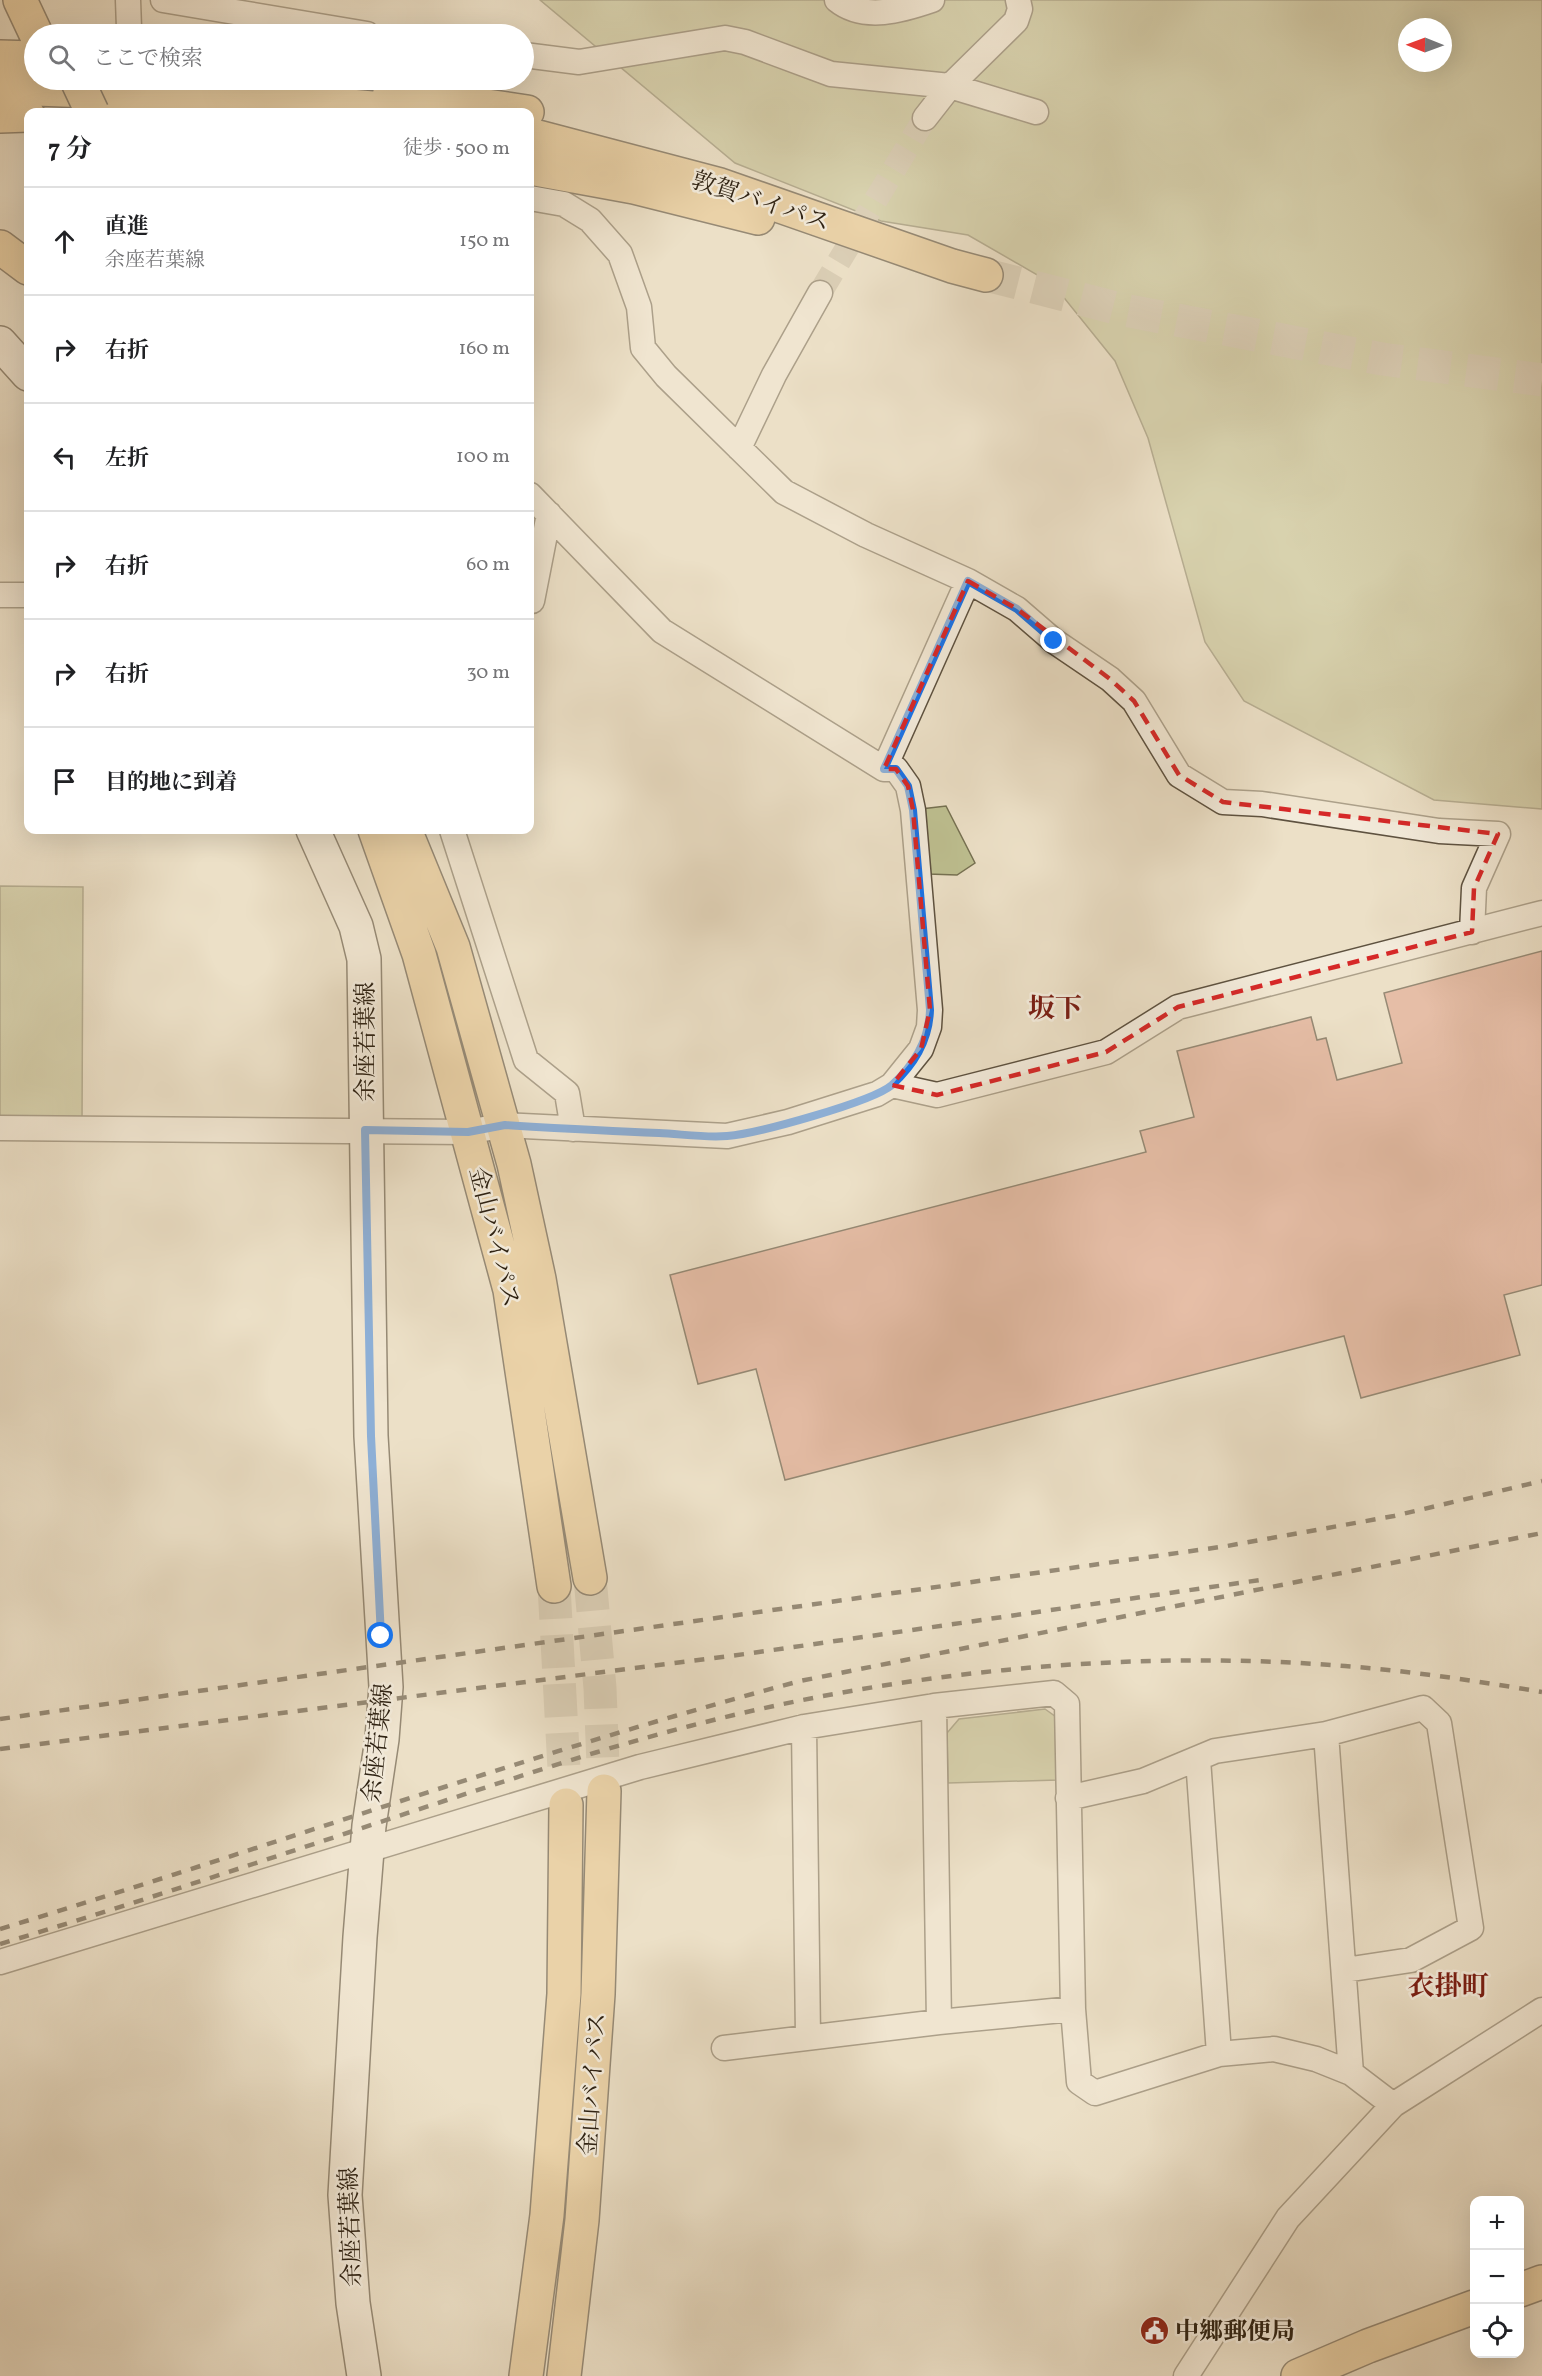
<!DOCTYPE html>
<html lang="ja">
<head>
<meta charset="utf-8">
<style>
  :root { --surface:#fff; --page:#f2f2f2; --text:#202124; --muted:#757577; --line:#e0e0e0 }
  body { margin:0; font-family:Vollkorn,"Noto Serif JP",serif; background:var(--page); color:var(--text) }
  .controls { position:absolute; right:18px; bottom:18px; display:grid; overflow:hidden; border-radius:12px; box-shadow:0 6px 24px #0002 }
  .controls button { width:54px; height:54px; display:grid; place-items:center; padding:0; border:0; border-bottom:2px solid var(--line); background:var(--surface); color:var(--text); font:30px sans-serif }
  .compass { position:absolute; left:1398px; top:18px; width:54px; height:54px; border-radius:50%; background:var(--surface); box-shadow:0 6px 24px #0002; rotate:271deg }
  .stop { position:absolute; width:18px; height:18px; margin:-14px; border:4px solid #1a73e8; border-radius:50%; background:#fff }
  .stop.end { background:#1a73e8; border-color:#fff; box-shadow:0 2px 6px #0008 }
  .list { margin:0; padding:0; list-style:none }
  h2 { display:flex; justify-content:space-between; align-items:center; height:78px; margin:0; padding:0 24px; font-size:26px }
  h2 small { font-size:20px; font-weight:400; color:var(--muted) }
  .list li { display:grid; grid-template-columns:39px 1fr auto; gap:18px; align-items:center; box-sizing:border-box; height:108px; padding:0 24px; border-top:2px solid var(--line) }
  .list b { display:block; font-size:22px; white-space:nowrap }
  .list p { margin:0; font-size:20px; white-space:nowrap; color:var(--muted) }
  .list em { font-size:20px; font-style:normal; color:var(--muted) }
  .icon { flex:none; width:33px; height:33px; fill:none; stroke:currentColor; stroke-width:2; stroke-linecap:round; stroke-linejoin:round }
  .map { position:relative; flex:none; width:1542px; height:2376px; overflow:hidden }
  .search { position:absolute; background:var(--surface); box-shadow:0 6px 24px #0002; left:24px; top:24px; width:510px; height:66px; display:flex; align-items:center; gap:15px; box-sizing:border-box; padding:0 21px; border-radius:33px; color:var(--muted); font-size:22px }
  .panel { position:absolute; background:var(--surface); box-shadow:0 6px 24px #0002; left:24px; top:108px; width:510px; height:726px; border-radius:12px }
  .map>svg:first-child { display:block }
  .green { fill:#bec091; stroke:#767152; stroke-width:1.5; fill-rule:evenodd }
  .building { fill:#de9580; stroke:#2e2213; stroke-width:1.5 }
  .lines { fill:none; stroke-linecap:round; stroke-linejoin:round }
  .minor-tunnel { stroke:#c6baa3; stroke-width:24; stroke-dasharray:24 12; stroke-linecap:butt }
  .trunk-tunnel { stroke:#c6baa3; stroke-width:33; stroke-dasharray:33 16; stroke-linecap:butt }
  .minor-casing { stroke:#5e5240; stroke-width:27 }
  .secondary-casing { stroke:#2e2213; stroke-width:36 }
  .trunk-casing { stroke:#2e2213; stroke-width:36 }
  .minor { stroke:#f3ebdb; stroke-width:24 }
  .secondary { stroke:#f3ebdb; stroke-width:33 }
  .trunk { stroke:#e6c084; stroke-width:33 }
  .rail { stroke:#2e2213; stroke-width:4.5; stroke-dasharray:10 10; stroke-linecap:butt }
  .trunk-bridge-casing { stroke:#2e2213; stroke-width:36; stroke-linecap:butt }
  .trunk-bridge { stroke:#e6c084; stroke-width:33 }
  .route { stroke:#1a73e8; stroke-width:8 }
  .marked { fill:none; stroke:#d62828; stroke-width:4.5; stroke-dasharray:12 8; stroke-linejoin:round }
  .labels { text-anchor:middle; stroke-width:5; stroke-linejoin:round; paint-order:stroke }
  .street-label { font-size:24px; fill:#2e2213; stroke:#f3ebdb }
  .poi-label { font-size:24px; font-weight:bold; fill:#2e2213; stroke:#f3ebdb; text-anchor:start }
  .quarter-label { font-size:27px; font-weight:bold; fill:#7a1f14; stroke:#f3ebdb }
</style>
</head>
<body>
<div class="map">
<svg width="1542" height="2376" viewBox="0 0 1542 2376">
  <rect width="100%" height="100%" fill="#ece0c7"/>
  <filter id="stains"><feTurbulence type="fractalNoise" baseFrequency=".00333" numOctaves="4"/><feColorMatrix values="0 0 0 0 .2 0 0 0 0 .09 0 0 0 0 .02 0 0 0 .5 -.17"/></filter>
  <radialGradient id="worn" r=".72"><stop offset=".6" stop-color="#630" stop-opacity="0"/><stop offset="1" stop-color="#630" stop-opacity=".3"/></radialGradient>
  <path class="green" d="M540 0H1542V809L1434 800 1244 701 1205 642 1148 438 1115 361 1053 284 968 235 881 221 735 163ZM1407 27H1443V63H1407Z
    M946 806 975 863 957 875 928 874 921 809Z
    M0 886 83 887 82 1127H0Z
    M1045 1709 1056 1717 1058 1780 948 1783 947 1733 959 1719Z"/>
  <path class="building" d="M1542 951V1285L1504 1295 1520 1355 1361 1398 1344 1336 785 1480 756 1369 698 1384 670 1275 1146 1152 1140 1131 1194 1117 1177 1051 1311 1017 1317 1040 1326 1038 1337 1080 1402 1063 1384 993Z"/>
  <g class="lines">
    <path class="minor-tunnel" d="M820 293 925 118"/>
    <path class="trunk-tunnel" d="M986 275 1124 310 1382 359 1542 380
      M590 1578 600 1688 604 1791
      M554 1586 566 1805"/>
    <defs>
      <path id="minor" d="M128 0 129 28
        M163 0 367 34
        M837 0C864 22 903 10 932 0
        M524 55 579 62 725 38 745 42 831 74 950 86 1036 112
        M925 118 950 86 1016 21 1020 9 1018 0
        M530 198 564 204 590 220 620 254 639 307 643 348 666 376 784 492 866 535 968 581 1017 609 1054 641 1110 679 1134 701 1179 775 1223 802 1262 804 1439 831 1498 834 1474 888 1472 932
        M739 448 774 375 820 293
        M0 595H28
        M530 601H532L549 514
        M884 769 968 581
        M452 830 526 1060 567 1093 573 1129
        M892 1085 937 1095 1106 1052 1178 1007 1542 913
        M0 1128 468 1132 505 1125 727 1136 788 1122 877 1094 892 1085 921 1049 929 1027 930 1010 913 810 908 786 896 769H884L662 631 530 495
        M934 1706 939 2022
        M804 1727 808 2037
        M1326 1734 1351 2073
        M1198 1759 1219 2054
        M1068 1798 1143 1781 1215 1751 1326 1734 1423 1708 1439 1723 1471 1928 1411 1960 1345 1970
        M0 1962 640 1767 804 1727 934 1706 1054 1693 1067 1704 1073 2009 1079 2082 1095 2093 1219 2054 1274 2049 1316 2059 1351 2073 1393 2105
        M724 2048 939 2022 1073 2009
        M1186 2376 1288 2218 1393 2105 1542 2010"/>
      <path id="secondary" d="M0 343 28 374
        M313 830 356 926 364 959 371 1436 386 1687 382 1739 369 1826 360 1937 345 2195 353 2303 364 2376"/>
      <path id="trunk" d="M20 0 36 34
        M0 57 34 58
        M0 88C139 92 277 98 415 112
        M390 92 527 112
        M0 116 28 115
        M530 135 720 185 952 266 986 275
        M530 168 634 187 758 218
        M0 247 28 268
        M375 830 419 954 510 1290 554 1586
        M405 830 453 947 514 1164 539 1279 590 1578
        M1520 2290 1542 2282
        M526 2376 547 2215 564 1994 566 1805
        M564 2376 582 2220 598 1994 604 1791
        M1298 2376 1368 2346 1474 2307"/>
    </defs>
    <use href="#minor" class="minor-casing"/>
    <use href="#secondary" class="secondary-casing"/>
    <use href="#trunk" class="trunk-casing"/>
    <use href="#minor" class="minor"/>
    <use href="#secondary" class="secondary"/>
    <use href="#trunk" class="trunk"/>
    <path class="rail" d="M0 1719 1227 1546 1394 1516 1542 1481
      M0 1749 745 1654 1260 1580
      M0 1929C267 1848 530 1753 800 1681L1542 1533
      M0 1944C150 1899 298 1849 447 1800 527 1774 608 1747 690 1726 900 1671 1129 1649 1345 1666 1411 1671 1477 1681 1542 1692"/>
    <defs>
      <path id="trunk-bridge" d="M77 80 92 112"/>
    </defs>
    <use href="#trunk-bridge" class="trunk-bridge-casing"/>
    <use href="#trunk-bridge" class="trunk-bridge"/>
  </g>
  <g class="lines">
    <path class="route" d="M381 1636 371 1436 365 1130 468 1132 505 1125C556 1128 608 1131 659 1133 681 1134 706 1138 727 1136 756 1134 872 1102 892 1085 914 1065 929 1040 930 1010L913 810 908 786 896 769H884L968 581 1017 609 1054 641"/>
  </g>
  <path d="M0 0H1542V2376H0ZM968 581 1017 609 1110 679 1134 701 1179 775 1223 802 1498 834 1474 888 1472 932 1178 1007 1106 1052 937 1095 892 1085 921 1049 930 1010 913 810 908 786 896 769H884Z" fill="#ece0c7" fill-opacity=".55" fill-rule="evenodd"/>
  <path class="marked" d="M968 581 1017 609 1110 679 1134 701 1179 775 1223 802 1498 834 1474 888 1472 932 1178 1007 1106 1052 937 1095 892 1085 921 1049 930 1010 913 810 908 786 896 769H884Z"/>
  <defs>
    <symbol id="civic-disc" viewBox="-11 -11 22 22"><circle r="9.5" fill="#8f2418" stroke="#f3ebdb"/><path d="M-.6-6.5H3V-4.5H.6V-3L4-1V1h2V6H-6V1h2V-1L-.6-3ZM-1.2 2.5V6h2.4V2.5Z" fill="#fff"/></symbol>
  </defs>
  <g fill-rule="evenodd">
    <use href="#civic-disc" x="1138" y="2314" width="33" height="33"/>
  </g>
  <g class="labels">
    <g class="street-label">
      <text transform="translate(761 201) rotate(18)" y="8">敦賀バイパス</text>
      <text transform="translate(365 1042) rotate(-90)" y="8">余座若葉線</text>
      <text transform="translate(495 1237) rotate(76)" y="8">金山バイパス</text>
      <text transform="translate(377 1743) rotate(-84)" y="8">余座若葉線</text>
      <text transform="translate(592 2084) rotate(-86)" y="8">金山バイパス</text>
      <text transform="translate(350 2227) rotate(-92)" y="8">余座若葉線</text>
    </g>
    <g class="poi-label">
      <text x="1175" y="2339">中郷郵便局</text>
    </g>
    <g class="quarter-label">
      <text x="1055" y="1017">坂下</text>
      <text x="1448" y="1995">衣掛町</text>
    </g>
  </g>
  <rect width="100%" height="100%" filter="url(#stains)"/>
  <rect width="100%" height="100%" fill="url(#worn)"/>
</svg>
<div class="controls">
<button>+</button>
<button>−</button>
<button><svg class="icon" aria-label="locate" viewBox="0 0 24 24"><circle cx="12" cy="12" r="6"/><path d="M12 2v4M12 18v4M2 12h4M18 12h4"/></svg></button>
</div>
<svg class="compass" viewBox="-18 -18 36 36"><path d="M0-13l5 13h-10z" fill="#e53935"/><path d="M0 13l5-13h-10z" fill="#757577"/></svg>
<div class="stop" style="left:381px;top:1636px"></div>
<div class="stop end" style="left:1054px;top:641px"></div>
<div class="search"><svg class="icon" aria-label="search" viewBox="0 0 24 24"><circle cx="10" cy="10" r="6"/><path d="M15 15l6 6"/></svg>ここで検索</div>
<section class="panel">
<h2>7 分<small>徒歩 · 500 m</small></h2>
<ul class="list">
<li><svg class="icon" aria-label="ahead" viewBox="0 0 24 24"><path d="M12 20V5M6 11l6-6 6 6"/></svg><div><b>直進</b><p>余座若葉線</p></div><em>150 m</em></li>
<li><svg class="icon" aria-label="right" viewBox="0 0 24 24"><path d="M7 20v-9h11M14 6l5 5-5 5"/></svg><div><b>右折</b></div><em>160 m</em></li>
<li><svg class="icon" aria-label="left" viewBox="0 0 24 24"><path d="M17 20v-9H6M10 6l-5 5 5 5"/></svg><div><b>左折</b></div><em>100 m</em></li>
<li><svg class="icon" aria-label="right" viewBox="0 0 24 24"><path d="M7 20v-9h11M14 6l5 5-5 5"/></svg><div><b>右折</b></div><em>60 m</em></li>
<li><svg class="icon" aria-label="right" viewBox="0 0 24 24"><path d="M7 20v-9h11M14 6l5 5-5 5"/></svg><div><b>右折</b></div><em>30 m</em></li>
<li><svg class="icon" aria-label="arrive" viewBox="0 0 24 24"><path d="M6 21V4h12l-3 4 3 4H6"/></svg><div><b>目的地に到着</b></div></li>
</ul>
</section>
</div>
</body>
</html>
